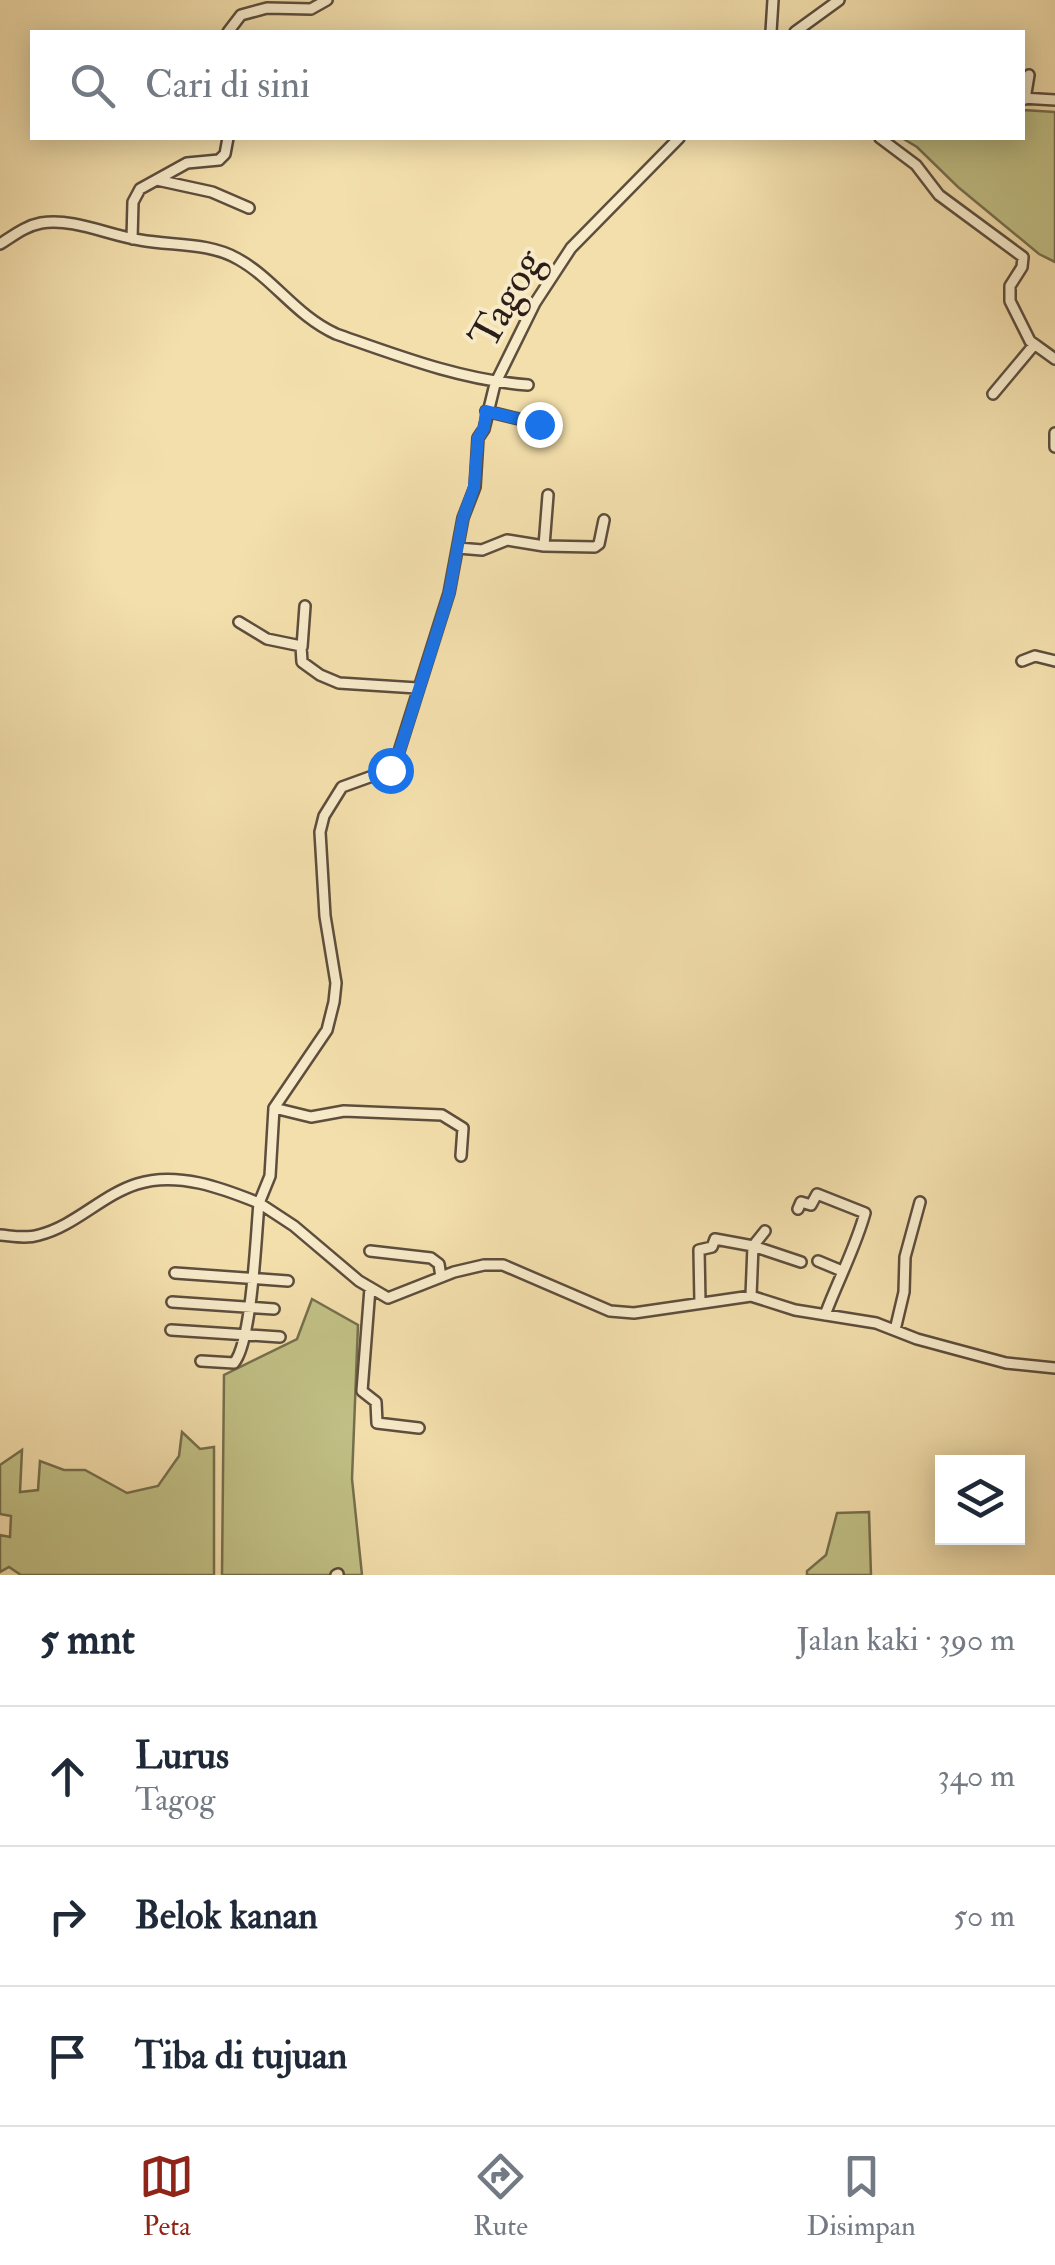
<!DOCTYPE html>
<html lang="id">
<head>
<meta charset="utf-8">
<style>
  :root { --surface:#fff; --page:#f6f6f7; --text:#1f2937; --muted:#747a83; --line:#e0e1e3; --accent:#8f2418 }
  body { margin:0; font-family:"IM FELL Double Pica",serif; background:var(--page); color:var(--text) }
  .controls { position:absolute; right:30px; bottom:30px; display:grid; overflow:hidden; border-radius:0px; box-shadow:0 5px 25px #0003 }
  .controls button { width:90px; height:90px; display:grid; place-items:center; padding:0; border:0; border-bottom:2px solid var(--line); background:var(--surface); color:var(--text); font:50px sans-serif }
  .stop { position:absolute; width:30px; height:30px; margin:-22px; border:8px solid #1a73e8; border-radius:50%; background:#fff }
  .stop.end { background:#1a73e8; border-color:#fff; box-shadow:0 2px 10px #0008 }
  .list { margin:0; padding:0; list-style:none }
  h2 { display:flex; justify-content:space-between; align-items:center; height:130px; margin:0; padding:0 40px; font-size:42px }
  h2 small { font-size:32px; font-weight:400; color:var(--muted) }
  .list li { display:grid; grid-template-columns:65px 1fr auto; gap:30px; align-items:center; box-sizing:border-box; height:140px; padding:0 40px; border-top:2px solid var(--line) }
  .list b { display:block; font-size:38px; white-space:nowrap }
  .list p { margin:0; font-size:32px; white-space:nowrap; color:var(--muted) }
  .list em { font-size:32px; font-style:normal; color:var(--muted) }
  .icon { flex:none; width:55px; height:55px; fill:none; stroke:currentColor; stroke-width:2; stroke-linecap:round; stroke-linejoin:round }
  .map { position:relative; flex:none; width:1055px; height:1575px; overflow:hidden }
  .search { position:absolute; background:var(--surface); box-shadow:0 5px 25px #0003; left:30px; right:30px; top:30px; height:110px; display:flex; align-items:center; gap:25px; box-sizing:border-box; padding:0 35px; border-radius:0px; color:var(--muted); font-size:38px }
  .sheet { height:550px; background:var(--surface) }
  nav { display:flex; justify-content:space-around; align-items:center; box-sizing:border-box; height:140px; border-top:2px solid var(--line); background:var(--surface); font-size:28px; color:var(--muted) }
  nav a { display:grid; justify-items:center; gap:5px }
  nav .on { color:var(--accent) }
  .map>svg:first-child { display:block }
  .green { fill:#c1c085; stroke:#766f4e; stroke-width:2.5 }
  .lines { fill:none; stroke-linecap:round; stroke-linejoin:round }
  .minor-casing { stroke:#5d4e3d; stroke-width:14 }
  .minor { stroke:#f7eac9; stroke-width:9 }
  .route { stroke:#1a73e8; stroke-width:12 }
  .labels { text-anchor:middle; stroke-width:8; stroke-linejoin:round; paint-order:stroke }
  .street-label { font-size:42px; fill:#2b1e18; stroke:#f7eac9 }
</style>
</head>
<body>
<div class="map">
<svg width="1055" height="1575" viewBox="0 0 1055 1575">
  <rect width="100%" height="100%" fill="#f3dfac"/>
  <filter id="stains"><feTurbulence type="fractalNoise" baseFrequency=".002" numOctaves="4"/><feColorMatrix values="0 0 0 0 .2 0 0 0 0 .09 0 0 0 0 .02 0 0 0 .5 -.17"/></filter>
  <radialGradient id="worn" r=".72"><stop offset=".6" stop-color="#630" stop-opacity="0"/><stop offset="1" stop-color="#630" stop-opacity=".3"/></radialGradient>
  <path class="green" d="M1023 110 1055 112V262L1039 254 958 187 917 147 902 138H1022Z
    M312 1299 358 1325 352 1479 362 1575H222L224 1375 297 1339Z
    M182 1432 200 1449 214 1447V1575H21L9 1567 0 1572V1535L10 1537 11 1516 0 1514V1465L22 1450 20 1492 38 1490 40 1461 64 1470H85L127 1493 158 1486 179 1456Z
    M869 1512 871 1575H807V1571L826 1555 837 1513Z"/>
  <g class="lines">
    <defs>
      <path id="minor" d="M228 32 241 15 267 8 311 9 327 0
        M771 32 773 0
        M795 32 839 0
        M1022 98 1055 100
        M1025 99 1029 75
        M880 138 916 165 939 195 1023 257 1022 267 1010 286V301L1030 341 1055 359
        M157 180 212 192 249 208
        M132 239 133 202 140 189 187 163 219 160 225 154 228 138
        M0 244C13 236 25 226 41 223 75 218 107 235 140 240 172 246 209 242 238 259 274 279 296 316 336 334 399 356 461 380 528 385
        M993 394 1034 345
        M486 411 539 424
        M1055 433V447
        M544 546 548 495
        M458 548 482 550 507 540 544 546 595 547 599 544 604 520
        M239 622 267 639 301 646 302 662 320 675 339 683 417 688
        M302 647 305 606
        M1022 661 1035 656 1055 661
        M274 1108 311 1117 344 1111 442 1115 463 1128 461 1156
        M798 1209 801 1202 811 1205 817 1194 865 1213C855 1249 838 1280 825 1315
        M0 1235C13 1236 26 1239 39 1235 75 1226 102 1195 137 1184 177 1171 222 1188 259 1203L270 1176 274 1108 327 1030 334 1002 336 983 325 916 320 832 324 816 342 787 389 770 396 761 449 593 463 518 475 487 478 438 484 429 495 384 535 303 571 248 679 138
        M370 1251 431 1258 439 1264 441 1277
        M818 1261 842 1271
        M175 1273 288 1281
        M370 1288 362 1391 376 1402 377 1423 419 1428
        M751 1296 753 1246 765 1231
        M172 1302 274 1309
        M700 1303 699 1250 712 1247 715 1239 753 1246 801 1262
        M171 1330 280 1337
        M895 1330 904 1292 905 1257 920 1202
        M201 1361 234 1363C252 1342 256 1235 259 1203L294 1226 359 1281 388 1298 454 1272 484 1265H503L610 1311 634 1313 751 1296 795 1310 876 1323 917 1339 1006 1363 1055 1368
        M336 1575 338 1574"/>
    </defs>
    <use href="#minor" class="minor-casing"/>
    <use href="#minor" class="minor"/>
  </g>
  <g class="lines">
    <path class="route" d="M390 770 398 756 449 594 463 518 474 487 478 438 484 428 486 411 539 424"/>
  </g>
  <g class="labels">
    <g class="street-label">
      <text transform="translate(505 298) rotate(-61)" y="15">Tagog</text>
    </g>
  </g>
  <rect width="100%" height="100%" filter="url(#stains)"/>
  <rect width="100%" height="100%" fill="url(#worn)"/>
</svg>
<div class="controls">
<button><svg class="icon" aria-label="layers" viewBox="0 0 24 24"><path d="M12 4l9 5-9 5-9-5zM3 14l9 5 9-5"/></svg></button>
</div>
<div class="stop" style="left:390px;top:770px"></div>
<div class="stop end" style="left:539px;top:424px"></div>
<div class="search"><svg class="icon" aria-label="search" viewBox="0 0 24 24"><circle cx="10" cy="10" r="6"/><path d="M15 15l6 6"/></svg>Cari di sini</div>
</div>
<section class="sheet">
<h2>5 mnt<small>Jalan kaki · 390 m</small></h2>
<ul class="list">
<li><svg class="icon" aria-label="ahead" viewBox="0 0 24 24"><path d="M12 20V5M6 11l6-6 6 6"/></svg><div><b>Lurus</b><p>Tagog</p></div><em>340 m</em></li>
<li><svg class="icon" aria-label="right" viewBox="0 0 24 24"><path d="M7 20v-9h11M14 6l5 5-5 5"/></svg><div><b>Belok kanan</b></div><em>50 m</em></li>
<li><svg class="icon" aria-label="arrive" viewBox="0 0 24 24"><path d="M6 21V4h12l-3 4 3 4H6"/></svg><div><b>Tiba di tujuan</b></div></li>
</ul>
</section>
<nav>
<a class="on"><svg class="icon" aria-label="map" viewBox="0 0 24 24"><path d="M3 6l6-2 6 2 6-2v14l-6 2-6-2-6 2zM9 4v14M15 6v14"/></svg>Peta</a>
<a><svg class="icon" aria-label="directions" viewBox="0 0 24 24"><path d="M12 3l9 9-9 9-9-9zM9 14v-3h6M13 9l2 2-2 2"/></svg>Rute</a>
<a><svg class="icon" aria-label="saved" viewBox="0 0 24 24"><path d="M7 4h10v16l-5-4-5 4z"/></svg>Disimpan</a>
</nav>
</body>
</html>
